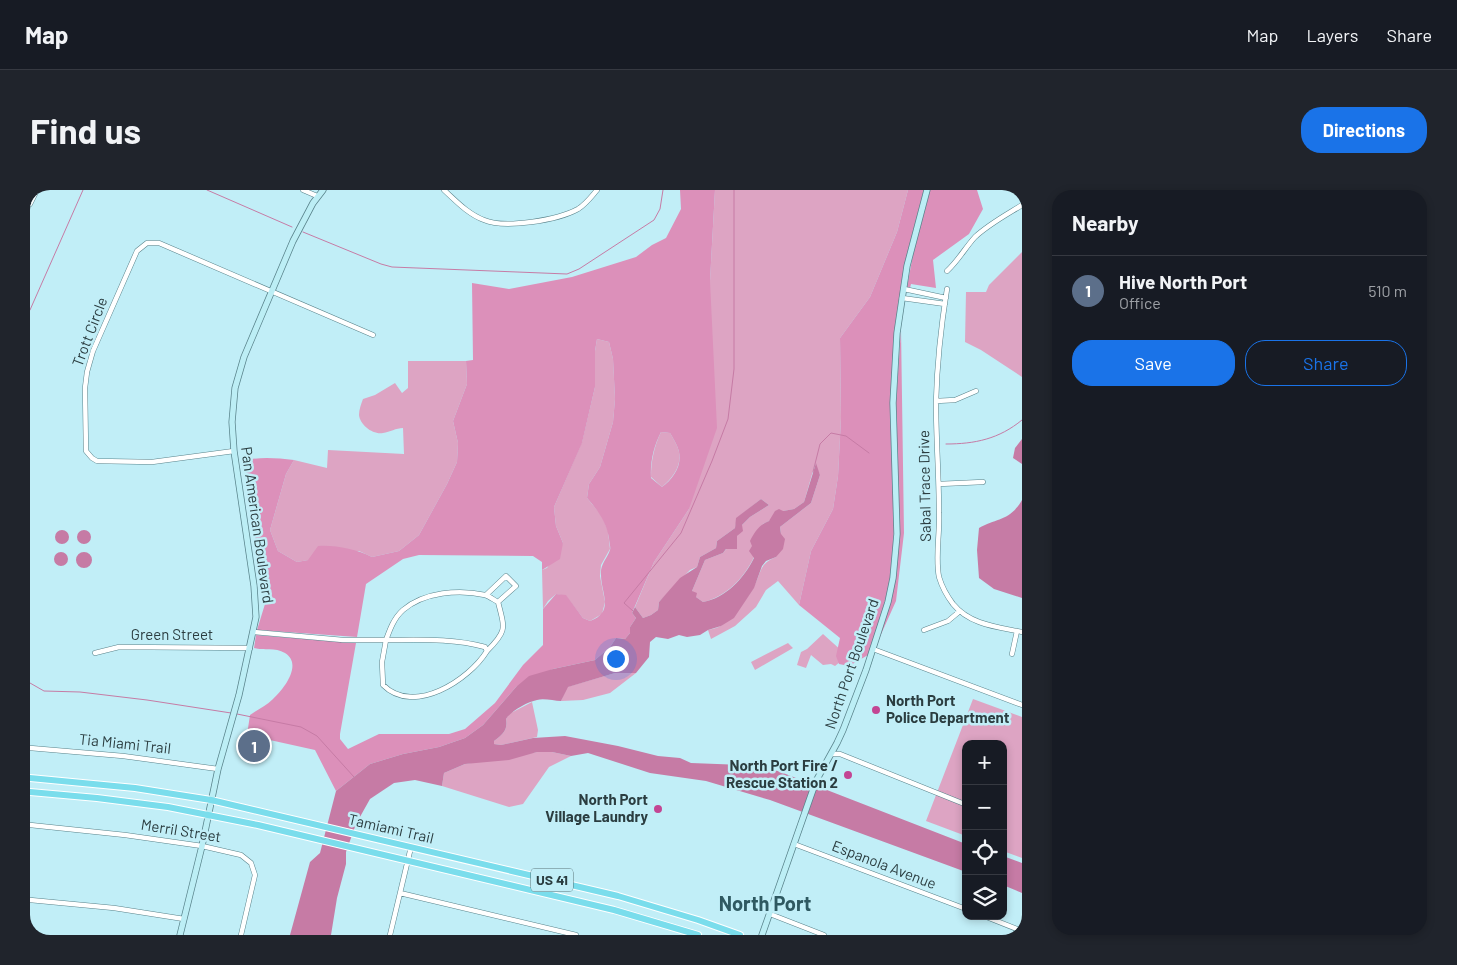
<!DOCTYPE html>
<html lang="en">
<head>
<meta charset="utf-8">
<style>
  :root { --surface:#171b24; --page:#20242c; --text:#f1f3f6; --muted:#9ea1a6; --line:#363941; --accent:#1a73e8 }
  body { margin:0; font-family:Barlow,sans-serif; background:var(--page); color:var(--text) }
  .controls { position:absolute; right:15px; bottom:15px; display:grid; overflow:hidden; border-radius:10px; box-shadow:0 2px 8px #0003 }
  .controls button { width:45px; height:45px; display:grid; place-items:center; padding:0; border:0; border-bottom:1px solid var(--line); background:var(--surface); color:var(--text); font:25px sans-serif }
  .you { position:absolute; left:585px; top:468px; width:18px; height:18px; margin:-12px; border:4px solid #fff; border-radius:50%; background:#1a73e8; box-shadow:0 0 0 8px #1a73e833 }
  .badge { display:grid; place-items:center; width:32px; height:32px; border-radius:50%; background:var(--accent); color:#fff; font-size:16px; font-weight:700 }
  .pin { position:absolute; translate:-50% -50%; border:2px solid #fff; box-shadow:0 1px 5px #0006 }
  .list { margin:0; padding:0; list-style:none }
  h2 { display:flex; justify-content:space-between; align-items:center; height:65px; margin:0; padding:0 20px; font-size:21px }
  h2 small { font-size:16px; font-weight:400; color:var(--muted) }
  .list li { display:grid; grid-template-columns:32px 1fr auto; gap:15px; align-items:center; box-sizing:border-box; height:70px; padding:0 20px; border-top:1px solid var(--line) }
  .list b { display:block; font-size:19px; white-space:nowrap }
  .list p { margin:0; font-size:16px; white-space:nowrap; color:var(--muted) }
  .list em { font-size:16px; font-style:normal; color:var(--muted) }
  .actions { display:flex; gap:10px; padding:15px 20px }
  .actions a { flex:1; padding:11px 0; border:1px solid var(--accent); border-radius:20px; text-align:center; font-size:18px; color:var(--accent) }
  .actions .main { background:var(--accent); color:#fff }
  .icon { flex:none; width:28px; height:28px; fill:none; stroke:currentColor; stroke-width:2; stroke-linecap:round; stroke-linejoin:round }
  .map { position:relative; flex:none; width:992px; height:745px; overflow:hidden; border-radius:20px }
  header { display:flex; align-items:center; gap:30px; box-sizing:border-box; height:70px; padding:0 25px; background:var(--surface); border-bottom:1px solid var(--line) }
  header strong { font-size:24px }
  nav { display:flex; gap:28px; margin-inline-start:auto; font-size:18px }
  .intro { display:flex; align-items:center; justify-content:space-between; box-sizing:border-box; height:120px; padding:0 30px }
  h1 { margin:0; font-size:35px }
  .button { padding:12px 22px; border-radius:20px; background:var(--accent); color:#fff; font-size:18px; font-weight:700 }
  main { display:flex; gap:30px; padding:0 30px }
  aside { flex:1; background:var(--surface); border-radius:20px; box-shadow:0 2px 8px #0003 }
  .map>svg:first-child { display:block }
  .green { fill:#dda4c3 }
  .forest { fill:#dc90ba; fill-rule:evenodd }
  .water { fill:#c67ba5 }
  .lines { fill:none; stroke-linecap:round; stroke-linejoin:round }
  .stream { stroke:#c67ba5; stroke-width:1 }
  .street-casing { stroke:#59838b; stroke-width:5.5 }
  .secondary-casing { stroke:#59838b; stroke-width:7 }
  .primary-casing { stroke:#fff; stroke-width:8 }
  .street { stroke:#fff; stroke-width:4.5 }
  .secondary { stroke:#bceef5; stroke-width:5.5 }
  .primary { stroke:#7addec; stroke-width:6 }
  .poi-dot { fill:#c34593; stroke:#c1eef7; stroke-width:2 }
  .labels { text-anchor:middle; stroke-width:5; stroke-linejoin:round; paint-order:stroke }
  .shield { fill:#c1eef7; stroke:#587277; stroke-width:1 }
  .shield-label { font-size:14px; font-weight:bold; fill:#2b3d40 }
  .street-label { font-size:15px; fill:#2b3d40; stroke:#c1eef7 }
  .poi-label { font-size:15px; font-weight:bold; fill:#2b3d40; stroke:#c1eef7; text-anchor:end }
  .district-label { font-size:20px; font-weight:bold; fill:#2f5961; stroke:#c1eef7 }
</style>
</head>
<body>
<header>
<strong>Map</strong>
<nav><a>Map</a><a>Layers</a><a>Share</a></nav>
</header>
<div class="intro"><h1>Find us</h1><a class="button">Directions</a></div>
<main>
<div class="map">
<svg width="992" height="745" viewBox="0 0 992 745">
  <rect width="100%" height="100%" fill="#c1eef7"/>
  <path class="green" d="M685 0H878L867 42 840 107 810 148 811 228 808 286 803 319 781 361 769 415 748 391 736 400 726 417 705 436 681 449 678 440C682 439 688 438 692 435 702 428 719 407 724 396 732 381 729 374 746 367L751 344 750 337 781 313 790 285 785 274 774 312 764 319 753 321 739 331 733 334 722 356 724 367C714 388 696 407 673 412L666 407 662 401 675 370 693 363 707 346 712 335 720 327 739 315 731 309 707 328 705 338 687 351 686 358 670 367 667 377 660 380 629 412 628 420 621 425 613 428 605 417 624 372 659 319 680 91Z
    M992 62V187L951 160 935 152 936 102H956L959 95Z
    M567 149 579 152 583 169 585 209 583 232 570 277 559 294 557 308 572 326 578 341 580 359 571 375 570 386 575 412 572 424 560 431 553 428 536 406 526 404 518 411 513 419 512 380 517 378 533 353 526 336 524 317 552 252 565 197V161Z
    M378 171H436L437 194 423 231 428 253 427 272 417 294 389 345 369 361 342 367 329 361 267 372 248 361 240 340 256 284 264 270 297 278 298 260 374 264 373 238C366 238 360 242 353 243 343 245 330 235 329 225 329 220 331 214 333 209L345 205 365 193 372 203 378 198Z
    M631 242 640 243C643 248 648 256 649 262 652 276 642 289 632 297L621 287C621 271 624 257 631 242Z
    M793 444 813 462 811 471 805 476 801 474 793 475 781 465 776 478 767 475 771 462 777 459Z
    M758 453 763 458 725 480 721 472Z
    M585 483H606L580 503 553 510 531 511 537 497Z
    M943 509 992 527V668L973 661V554H936V646L896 631Z
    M502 512 508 540 507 547 471 555 464 554V551C473 544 478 540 476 529L479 524Z
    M507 562H522L541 566 519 577 493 614 479 617 412 596 414 583 435 574Z"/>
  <path class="forest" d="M650 0H685L680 91 687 238 659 319 624 372 602 423 606 428 600 437V443L595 449 586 448 580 457 565 470 523 479 486 497 453 535 435 548 409 557 373 564 340 574 306 601 285 560 217 545 220 525C228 519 236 516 243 509 254 499 273 474 255 463 245 457 234 461 224 458L226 445 326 453 310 544V549L318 559 349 544H419L435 539 465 513 493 475 513 455V419L526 404 536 405 553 428 560 431C585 422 571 403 571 385 570 374 577 369 580 360 581 357 579 352 579 348 576 331 568 321 557 308L559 294 570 277 583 232 585 209 583 169 579 152 567 149 565 161V197L552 253 524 317 526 336 533 353 530 369 512 380V372L503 366 389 365 373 369 336 394 327 447 227 440 235 414 214 270C231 267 247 268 264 270L256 284 240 340 248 361 267 372 278 370 288 356C307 355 325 359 342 367L369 361 389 345 417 294 427 272 428 253 423 231 437 194 436 171 443 170 442 93 479 99 542 87 606 67 622 55 636 48 651 19ZM631 242 640 243C643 248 648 256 649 262 652 276 643 289 632 297L621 288C620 271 624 256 631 242Z
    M878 0H895C873 69 862 141 861 213 860 272 869 330 860 388 856 414 846 439 838 465L819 476 809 474 806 466 810 448 769 415 781 361 803 319 808 286 811 228 810 148 840 107 867 42Z
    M900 0H947L953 19 939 44 903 70 906 98 881 94 880 98 877 97 885 54Z
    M871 139 874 343 866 411 848 451 860 412 869 344 866 213Z"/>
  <path class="water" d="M992 249V274L983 268 985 258Z
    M786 273 790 285 781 313 750 337 751 344 755 349 753 359 746 367 736 371 732 376 724 398 704 428 691 436 678 440 670 445 657 447 649 445 638 449 626 447 620 452 619 467 606 483H585L538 497 531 511C524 511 514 508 507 510 497 512 481 521 476 529 478 540 473 544 464 551V554L471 555 503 548 535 546 588 556 628 566 650 568 661 573 713 575 748 581 936 654V682L740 610 676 591 620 583 558 563 541 566 522 562H507L479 570 435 574 414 583 412 596 385 590 364 593 340 609 326 634 316 662V674L307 708 301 745H260L280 672 290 663 306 601 340 574 373 564 409 557 435 548 453 535 486 497 499 486 523 479 565 470 580 457 586 448 595 449 600 443V437L606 428 602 423 605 417 613 428 621 425 628 420 629 412 650 388 667 377 670 367 686 358 687 351 705 338 706 328 731 309 739 315 720 327 712 335 713 341 707 346V359H696L693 363 675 370 662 401 667 403 666 407 673 412C696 408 714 388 724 368L719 361 722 356 720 351C725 341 729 335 739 331L745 321 749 319 753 321 764 319 774 312Z
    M992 310V408L964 399 949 388 947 360 949 338C967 328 980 331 992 310Z
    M25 347a7 7 0 1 1 14 0a7 7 0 1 1-14 0Z
    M47 347a7 7 0 1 1 14 0a7 7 0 1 1-14 0Z
    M24 369a7 7 0 1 1 14 0a7 7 0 1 1-14 0Z
    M46 370a8 8 0 1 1 16 0a8 8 0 1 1-16 0Z
    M973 666 992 673V703L973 695Z"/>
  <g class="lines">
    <path class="stream" d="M177 0 262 37
      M273 42 351 74 362 77 537 84 549 79 624 30 630 19 633 0
      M0 120 53 0
      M916 254C945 254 969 249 992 230
      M783 282 790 254 801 243 816 246 839 263
      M603 421 594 413 651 343 682 271 698 229 704 179V0
      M0 493 14 501 50 502 117 510 201 523
      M207 524 271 537 287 546 324 587"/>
    <defs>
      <path id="street" d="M273 0 287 6
        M414 0C426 11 438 24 454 30 475 39 528 30 548 19 556 14 561 7 567 0
        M988 0 992 5
        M0 14 7 0
        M917 81C928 71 935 58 945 47 959 34 976 25 992 15
        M874 99 916 108
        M917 99C911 136 907 174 906 212 906 249 909 286 909 323 910 344 905 367 909 387 912 397 917 406 923 414 940 435 968 437 992 442
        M872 108 915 114
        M906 211 925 210 946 201
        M204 261 122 272 67 271 62 268 56 261 55 198 57 182 63 161 107 61 117 53H129L343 145
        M909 294 953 292
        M456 405 476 386 486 396 468 412
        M894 440 918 431 930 421
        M223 442 313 450H356C360 439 364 428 373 420 394 402 429 399 455 405 459 406 464 410 468 412 475 439 477 441 457 461
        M356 450C388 450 423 448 455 457L457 461C439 490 384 526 353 495L352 472Z
        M843 459 992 515
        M65 463 89 457 220 458
        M982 464 987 441
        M0 558 93 566 188 579
        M801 564H810L932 613
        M0 635 95 645 172 656 211 665 221 673 225 685 211 745
        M764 654 936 719
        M370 703 546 745
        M0 710 84 718 154 729
        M740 724 794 745
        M954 726 992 741
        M360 745 381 657"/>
      <path id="secondary" d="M150 745 172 656 188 579 209 505 226 427 224 396 204 261 202 232 205 198 214 167 263 51 283 13 293 0
        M732 745 786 591 807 553 813 540 836 480 858 412 863 388 867 344 863 213 867 143 877 76 897 0"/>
      <path id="primary" d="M0 588 105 598 181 610 588 706 668 730 710 745
        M0 602 67 608 138 617 228 635 584 720 668 745"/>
    </defs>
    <use href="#street" class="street-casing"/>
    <use href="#secondary" class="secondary-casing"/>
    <use href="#primary" class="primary-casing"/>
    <use href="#street" class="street"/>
    <use href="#secondary" class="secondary"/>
    <use href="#primary" class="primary"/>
  </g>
  <g class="poi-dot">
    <circle cx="846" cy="520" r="5"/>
    <circle cx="818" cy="585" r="5"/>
    <circle cx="628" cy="619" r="5"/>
  </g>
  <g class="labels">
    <rect class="shield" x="501" y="678.5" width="42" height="23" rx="4"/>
    <g class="shield-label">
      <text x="522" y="695">US 41</text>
    </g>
    <g class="street-label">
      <text transform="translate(60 142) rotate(-69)" y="5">Trott Circle</text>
      <text transform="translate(895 296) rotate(-91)" y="5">Sabal Trace Drive</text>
      <text transform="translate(227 335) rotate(82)" y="5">Pan American Boulevard</text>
      <text x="142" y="450">Green Street</text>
      <text transform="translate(822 474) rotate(-71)" y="5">North Port Boulevard</text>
      <text transform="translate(95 554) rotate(6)" y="5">Tia Miami Trail</text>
      <text transform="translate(361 639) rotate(13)" y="5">Tamiami Trail</text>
      <text transform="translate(151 641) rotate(9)" y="5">Merril Street</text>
      <text transform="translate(854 675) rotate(21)" y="5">Espanola Avenue</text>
    </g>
    <g class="poi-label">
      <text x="856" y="516" text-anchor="start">North Port<tspan x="856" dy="17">Police Department</tspan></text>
      <text x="808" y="581">North Port Fire /<tspan x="808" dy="17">Rescue Station 2</tspan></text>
      <text x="618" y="615">North Port<tspan x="618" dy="17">Village Laundry</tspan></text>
    </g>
    <g class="district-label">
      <text x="735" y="721">North Port</text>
    </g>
  </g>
</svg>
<div class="controls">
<button>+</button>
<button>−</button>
<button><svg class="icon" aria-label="locate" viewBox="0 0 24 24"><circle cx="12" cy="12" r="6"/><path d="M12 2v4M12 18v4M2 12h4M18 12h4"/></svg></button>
<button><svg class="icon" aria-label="layers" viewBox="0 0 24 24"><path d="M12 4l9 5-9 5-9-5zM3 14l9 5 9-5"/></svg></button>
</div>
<div class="you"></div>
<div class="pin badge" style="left:224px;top:556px;background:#5c6f8a">1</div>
</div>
<aside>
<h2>Nearby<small></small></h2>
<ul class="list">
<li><span class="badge" style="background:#5c6f8a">1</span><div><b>Hive North Port</b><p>Office</p></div><em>510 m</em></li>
</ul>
<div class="actions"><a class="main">Save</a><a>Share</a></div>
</aside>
</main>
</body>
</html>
